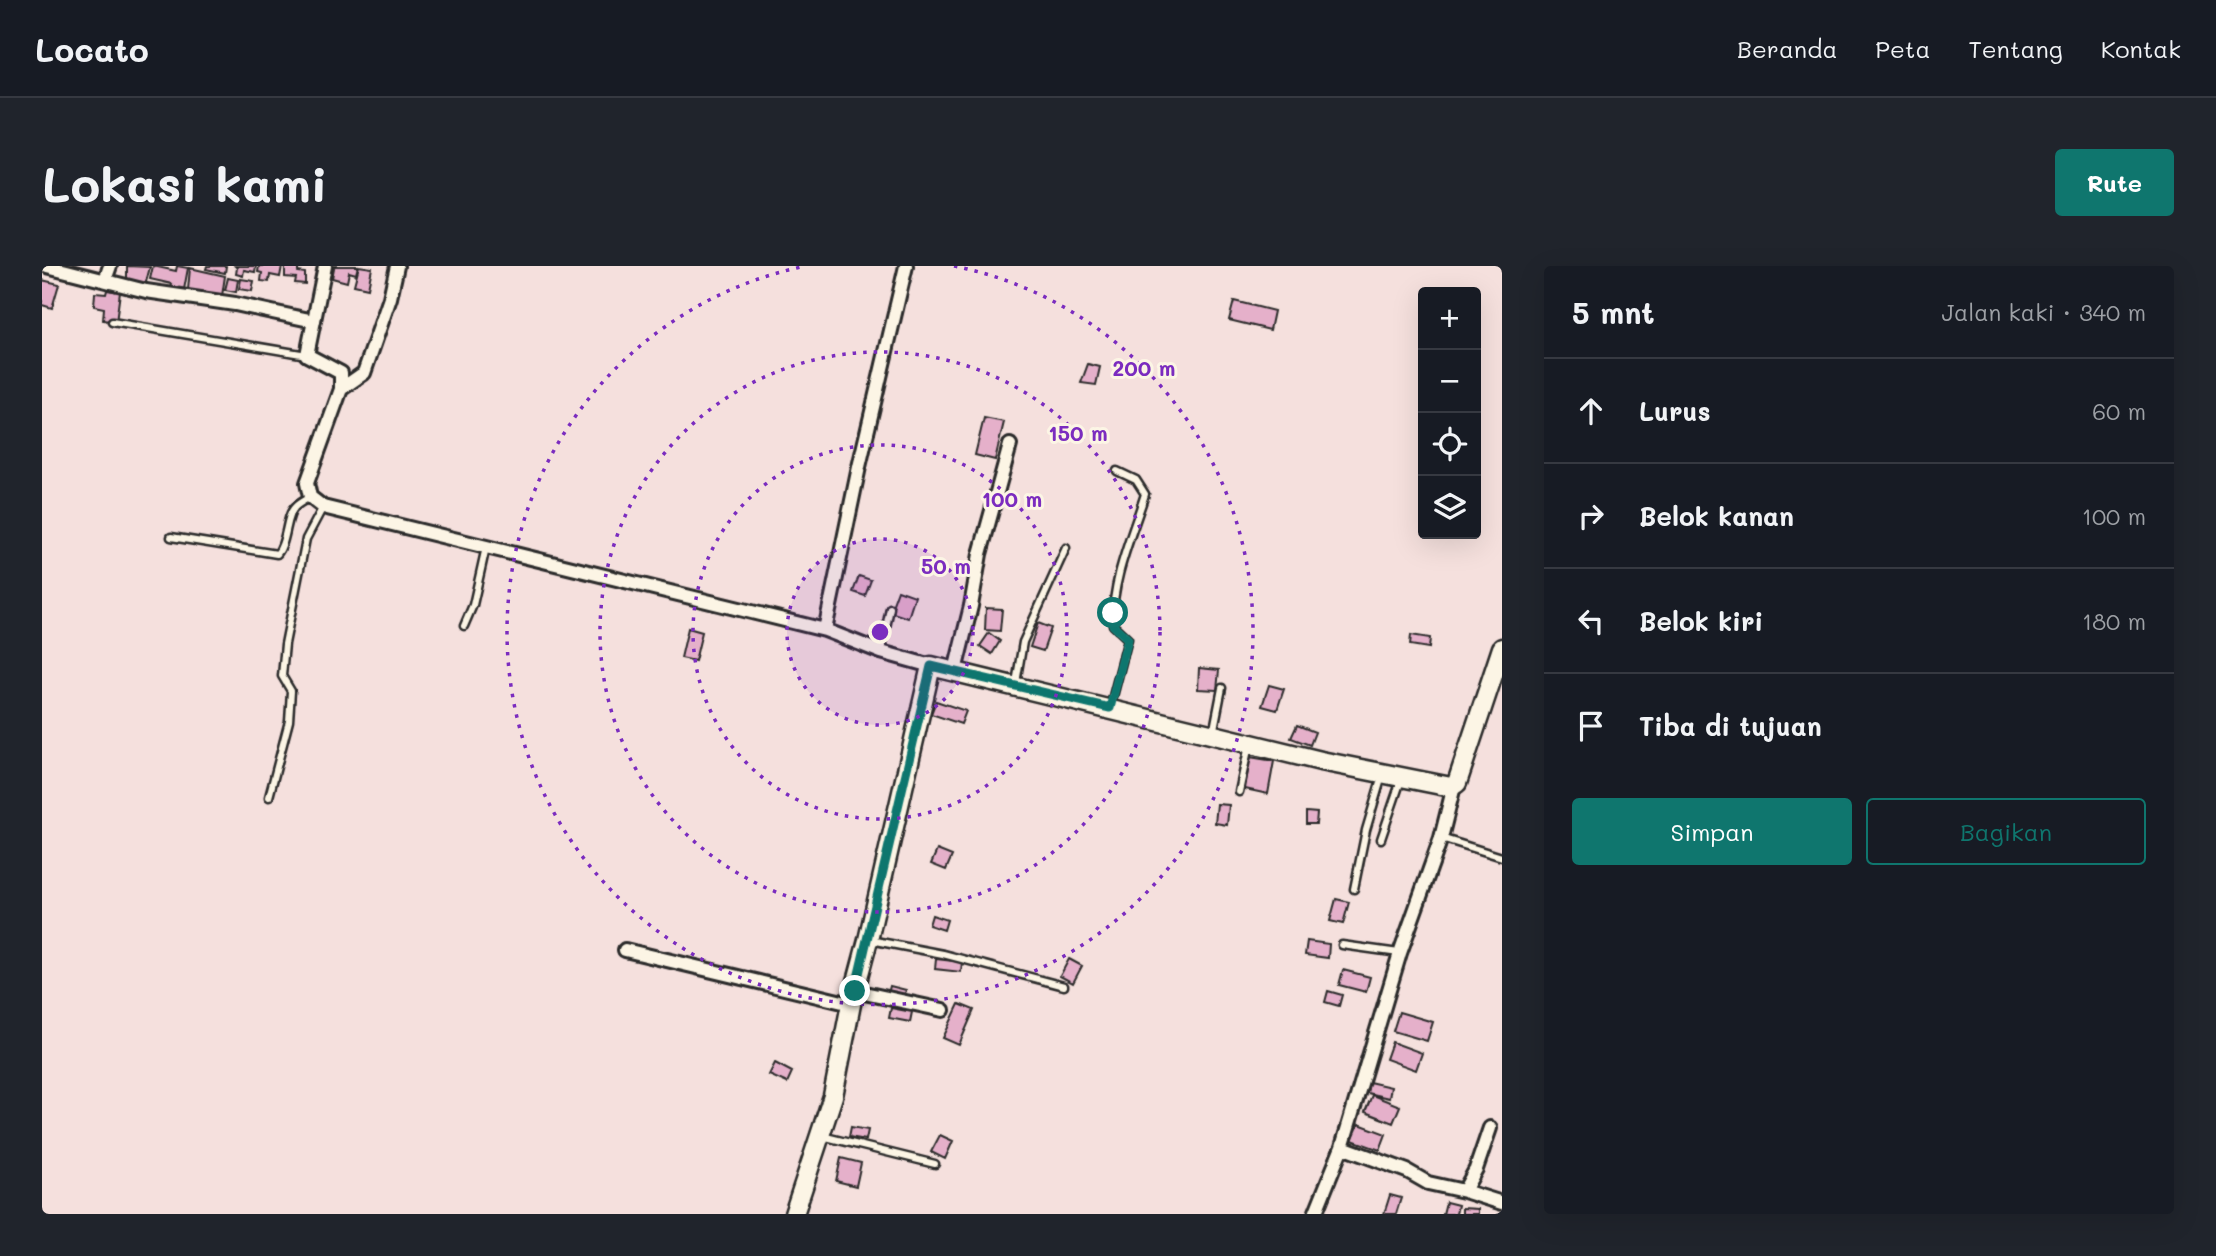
<!DOCTYPE html>
<html lang="id">
<head>
<meta charset="utf-8">
<style>
  :root { --surface:#171b24; --page:#20242c; --text:#f1f3f6; --muted:#9ea1a6; --line:#363941; --accent:#0f766e }
  body { margin:0; font-family:Mali,sans-serif; background:var(--page); color:var(--text) }
  .controls { position:absolute; right:21px; top:21px; display:grid; overflow:hidden; border-radius:7px; box-shadow:0 7px 28px #0002 }
  .controls button { width:63px; height:63px; display:grid; place-items:center; padding:0; border:0; border-bottom:2px solid var(--line); background:var(--surface); color:var(--text); font:35px sans-serif }
  .stop { position:absolute; width:21px; height:21px; margin:-16px; border:5px solid #0f766e; border-radius:50%; background:#fff }
  .stop.end { background:#0f766e; border-color:#fff; box-shadow:0 2px 7px #0008 }
  .list { margin:0; padding:0; list-style:none }
  h2 { display:flex; justify-content:space-between; align-items:center; height:91px; margin:0; padding:0 28px; font-size:30px }
  h2 small { font-size:23px; font-weight:400; color:var(--muted) }
  .list li { display:grid; grid-template-columns:46px 1fr auto; gap:21px; align-items:center; box-sizing:border-box; height:105px; padding:0 28px; border-top:2px solid var(--line) }
  .list b { display:block; font-size:26px; white-space:nowrap }
  .list em { font-size:23px; font-style:normal; color:var(--muted) }
  .actions { display:flex; gap:14px; padding:21px 28px }
  .actions a { flex:1; padding:16px 0; border:2px solid var(--accent); border-radius:7px; text-align:center; font-size:24px; color:var(--accent) }
  .actions .main { background:var(--accent); color:#fff }
  .icon { flex:none; width:38px; height:38px; fill:none; stroke:currentColor; stroke-width:2; stroke-linecap:round; stroke-linejoin:round }
  .map { position:relative; flex:none; width:1460px; height:948px; overflow:hidden; border-radius:7px }
  header { display:flex; align-items:center; gap:42px; box-sizing:border-box; height:98px; padding:0 35px; background:var(--surface); border-bottom:2px solid var(--line) }
  header strong { font-size:33px }
  nav { display:flex; gap:38px; margin-inline-start:auto; font-size:24px }
  .intro { display:flex; align-items:center; justify-content:space-between; box-sizing:border-box; height:168px; padding:0 42px }
  h1 { margin:0; font-size:49px }
  .button { padding:18px 32px; border-radius:7px; background:var(--accent); color:#fff; font-size:24px; font-weight:700 }
  main { display:flex; gap:42px; padding:0 42px }
  aside { flex:1; background:var(--surface); border-radius:7px; box-shadow:0 7px 28px #0002 }
  .map>svg:first-child { display:block }
  .building { fill:#e5b0ca; stroke:#2b2b2b; stroke-width:2 }
  .lines { fill:none; stroke-linecap:round; stroke-linejoin:round }
  .lane-casing { stroke:#2b2b2b; stroke-width:11 }
  .street-casing { stroke:#2b2b2b; stroke-width:18 }
  .secondary-casing { stroke:#2b2b2b; stroke-width:23 }
  .lane { stroke:#fcf5e5; stroke-width:6 }
  .street { stroke:#fcf5e5; stroke-width:12 }
  .secondary { stroke:#fcf5e5; stroke-width:18 }
  .route { stroke:#0f766e; stroke-width:9 }
  .ring { fill:none; stroke:#7b2cbf; stroke-width:3.5; stroke-dasharray:3.5 7 }
  .centre { fill:#7b2cbf; stroke:#fcf5e5; stroke-width:3.5 }
  .ring-label { font-size:21px; text-anchor:middle; font-weight:bold; fill:#7b2cbf; stroke:#fcf5e5; stroke-width:6; stroke-linejoin:round; paint-order:stroke }
</style>
</head>
<body>
<header>
<strong>Locato</strong>
<nav><a>Beranda</a><a>Peta</a><a>Tentang</a><a>Kontak</a></nav>
</header>
<div class="intro"><h1>Lokasi kami</h1><a class="button">Rute</a></div>
<main>
<div class="map">
<svg width="1460" height="948" viewBox="0 0 1460 948">
  <rect width="100%" height="100%" fill="#f5e0dd"/>
  <filter id="ink" filterUnits="userSpaceOnUse"><feTurbulence type="fractalNoise" baseFrequency=".0143" numOctaves="2"/><feDisplacementMap in="SourceGraphic" scale="14" xChannelSelector="R" yChannelSelector="G"/><feConvolveMatrix kernelMatrix="1 2 1 2 8 2 1 2 1" color-interpolation-filters="sRGB"/></filter>
  <g filter="url(#ink)">
    <path class="building" d="M85 0 108 1 103 20 85 15Z
      M111 0 134 5 135 0 146 2 141 29 128 26 130 18 108 13Z
      M165 0H184L183 7 164 3Z
      M193 0H214L213 6 202 4 201 10 194 8 195 2Z
      M217 0H240L238 11 228 9 227 16 219 15 220 7 216 6Z
      M243 0H256V6L263 7V18L253 17 254 12 243 11Z
      M286 0H316L314 8 307 6 305 16 290 12 292 2Z
      M317 0 330 2 326 22 312 19Z
      M148 2 183 10 180 30 146 24Z
      M186 12 196 14 194 26 183 24Z
      M199 13 212 15 210 25 197 23Z
      M0 14 17 18 10 42 0 39Z
      M65 24 78 26 74 56 61 54 62 42 52 40 53 27 64 28Z
      M1192 35 1232 45 1228 64 1187 54Z
      M1046 98 1058 101 1054 119 1039 117Z
      M942 152 962 156 953 194 933 189Z
      M817 310 829 314 823 330 811 326Z
      M856 324 873 330 866 352 848 346Z
      M944 342 960 343 958 365 943 364Z
      M996 357 1009 362 1001 385 988 381Z
      M646 362 660 366 653 395 639 392Z
      M947 367 958 375 950 388 938 380Z
      M1369 369 1388 372 1387 382 1368 379Z
      M1157 402 1177 404 1175 424 1156 423Z
      M1227 419 1242 423 1235 444 1220 440Z
      M894 435 924 445 919 458 889 448Z
      M1255 459 1273 466 1268 479 1249 472Z
      M1208 491 1232 495 1226 528 1203 523Z
      M1175 538 1187 539 1185 559 1173 557Z
      M1264 546 1275 547 1274 558H1264Z
      M895 584 910 590 904 604 889 598Z
      M1294 633 1307 636 1301 658 1288 655Z
      M890 649 905 654 902 664 887 659Z
      M1265 675 1287 678 1286 692 1263 689Z
      M894 693 920 696 919 706 893 703Z
      M1027 693 1040 700 1031 717 1018 710Z
      M1301 704 1328 711 1324 726 1297 719Z
      M848 720 864 724 861 735 845 731Z
      M1286 725 1300 729 1297 740 1283 736Z
      M917 738 932 744 917 779 901 772Z
      M849 742 870 746 868 756 847 752Z
      M1357 746 1391 756 1385 775 1351 765Z
      M1350 776 1380 787 1374 804 1344 793Z
      M733 797 750 806 745 817 727 809Z
      M1327 816 1349 821 1347 832 1325 827Z
      M1330 829 1358 840 1351 857 1323 846Z
      M1317 858 1344 868 1338 884 1310 874Z
      M809 861 826 864 824 874 807 871Z
      M898 869 911 875 903 893 889 886Z
      M799 892 819 897 814 920 794 915Z
      M1348 929 1359 932 1354 948H1342Z
      M1404 936 1416 939 1414 948H1401Z
      M1420 942 1436 943V948H1420Z"/>
    <g class="lines">
      <defs>
        <path id="lane" d="M70 56 265 89
          M129 271 235 288C246 275 243 251 253 241 257 237 263 234 268 231
          M422 360 431 339 444 281
          M839 386 848 342
          M974 417 981 376 1024 282
          M1068 442 1086 373 1071 359C1069 315 1090 269 1103 228L1094 214 1075 205
          M1171 468 1180 422
          M1197 526 1207 479
          M227 531 247 455 249 425 240 410 243 378 264 273 281 241
          M1399 572 1460 591
          M1339 573 1359 514
          M1312 623 1324 564 1340 510
          M828 674 901 688 1022 720
          M1300 679 1357 687
          M780 870 893 898"/>
        <path id="street" d="M5 0 104 25 193 38 272 55
          M283 0 265 89 299 107V123L265 217 268 231 281 241 783 364 839 386 889 400
          M63 14 68 0
          M299 123 322 107 348 32 355 0
          M783 364 817 201 864 0
          M913 405 929 340 938 288 968 179
          M583 684 809 738
          M813 725 901 744
          M1300 881 1365 905 1386 917 1422 925 1460 937
          M1422 925 1434 903 1448 862
          M1273 948 1300 881 1358 687 1399 572 1412 520"/>
        <path id="secondary" d="M752 948 791 830 809 738 826 674 889 400 1279 495 1409 521 1415 517 1460 382"/>
      </defs>
      <use href="#lane" class="lane-casing"/>
      <use href="#street" class="street-casing"/>
      <use href="#secondary" class="secondary-casing"/>
      <use href="#lane" class="lane"/>
      <use href="#street" class="street"/>
      <use href="#secondary" class="secondary"/>
    </g>
  </g>
  <g class="lines" filter="url(#ink)">
    <path class="route" d="M813 725 889 400 1068 442 1086 373 1071 359V347"/>
  </g>
  <circle cx="838" cy="366" r="93" fill="#7b2cbf" fill-opacity=".12"/>
  <g class="ring">
    <circle cx="838" cy="366" r="93"/>
    <circle cx="838" cy="366" r="187"/>
    <circle cx="838" cy="366" r="280"/>
    <path d="M912 0A373 373 0 1 1 764 0"/>
  </g>
  <circle cx="838" cy="366" r="10" class="centre"/>
  <g class="ring-label">
    <text x="1102" y="110">200 m</text>
    <text x="1036" y="175">150 m</text>
    <text x="970" y="241">100 m</text>
    <text x="904" y="308">50 m</text>
  </g>
</svg>
<div class="controls">
<button>+</button>
<button>−</button>
<button><svg class="icon" aria-label="locate" viewBox="0 0 24 24"><circle cx="12" cy="12" r="6"/><path d="M12 2v4M12 18v4M2 12h4M18 12h4"/></svg></button>
<button><svg class="icon" aria-label="layers" viewBox="0 0 24 24"><path d="M12 4l9 5-9 5-9-5zM3 14l9 5 9-5"/></svg></button>
</div>
<div class="stop" style="left:1071px;top:347px"></div>
<div class="stop end" style="left:813px;top:725px"></div>
</div>
<aside>
<h2>5 mnt<small>Jalan kaki · 340 m</small></h2>
<ul class="list">
<li><svg class="icon" aria-label="ahead" viewBox="0 0 24 24"><path d="M12 20V5M6 11l6-6 6 6"/></svg><div><b>Lurus</b></div><em>60 m</em></li>
<li><svg class="icon" aria-label="right" viewBox="0 0 24 24"><path d="M7 20v-9h11M14 6l5 5-5 5"/></svg><div><b>Belok kanan</b></div><em>100 m</em></li>
<li><svg class="icon" aria-label="left" viewBox="0 0 24 24"><path d="M17 20v-9H6M10 6l-5 5 5 5"/></svg><div><b>Belok kiri</b></div><em>180 m</em></li>
<li><svg class="icon" aria-label="arrive" viewBox="0 0 24 24"><path d="M6 21V4h12l-3 4 3 4H6"/></svg><div><b>Tiba di tujuan</b></div></li>
</ul>
<div class="actions"><a class="main">Simpan</a><a>Bagikan</a></div>
</aside>
</main>
</body>
</html>
